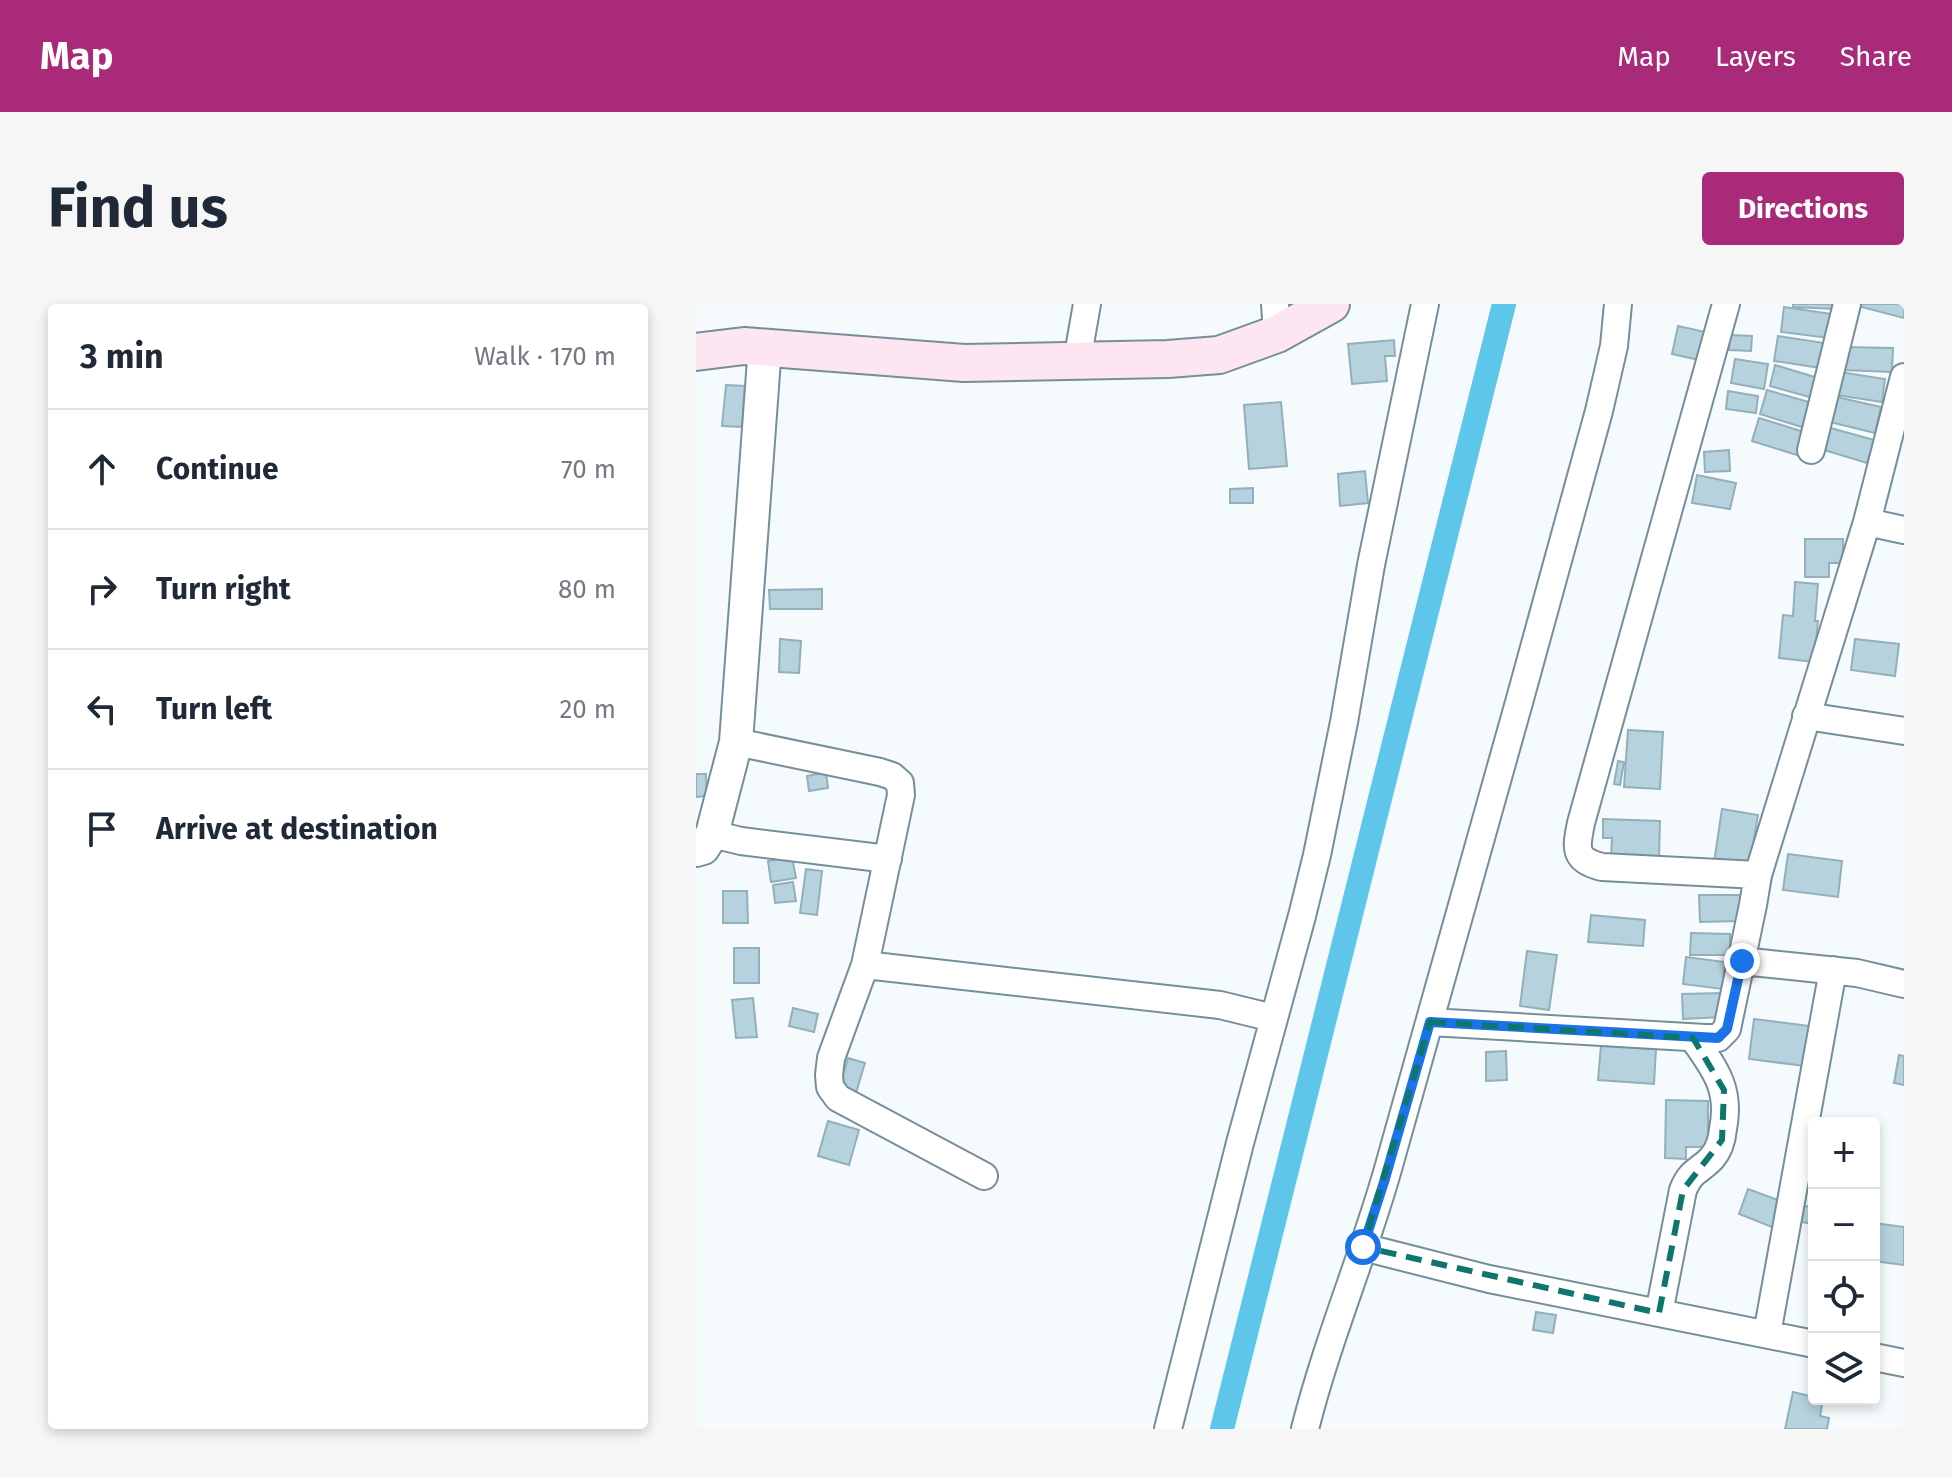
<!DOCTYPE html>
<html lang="en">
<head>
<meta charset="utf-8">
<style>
  :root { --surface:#fff; --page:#f6f6f7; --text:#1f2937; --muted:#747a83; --line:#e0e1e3; --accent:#a92a79 }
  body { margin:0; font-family:"Fira Sans",sans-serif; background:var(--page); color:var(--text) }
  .controls { position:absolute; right:24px; bottom:24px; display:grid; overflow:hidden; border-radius:8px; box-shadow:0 4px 12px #0003 }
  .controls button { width:72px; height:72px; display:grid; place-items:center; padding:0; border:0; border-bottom:2px solid var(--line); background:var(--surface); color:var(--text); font:40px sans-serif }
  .stop { position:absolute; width:24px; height:24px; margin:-18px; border:6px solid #1a73e8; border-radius:50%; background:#fff }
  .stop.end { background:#1a73e8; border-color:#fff; box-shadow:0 2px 8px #0008 }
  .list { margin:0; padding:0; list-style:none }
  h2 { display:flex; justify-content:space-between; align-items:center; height:104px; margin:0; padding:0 32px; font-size:34px }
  h2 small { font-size:26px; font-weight:400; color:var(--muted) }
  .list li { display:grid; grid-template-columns:52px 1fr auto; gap:24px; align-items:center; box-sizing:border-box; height:120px; padding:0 32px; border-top:2px solid var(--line) }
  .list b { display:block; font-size:30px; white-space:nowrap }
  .list em { font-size:26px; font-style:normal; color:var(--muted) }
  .icon { flex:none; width:44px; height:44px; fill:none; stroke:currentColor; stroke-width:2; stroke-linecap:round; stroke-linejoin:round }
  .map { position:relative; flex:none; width:1208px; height:1125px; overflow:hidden; border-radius:8px }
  header { display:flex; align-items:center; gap:48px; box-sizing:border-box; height:112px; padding:0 40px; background:var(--accent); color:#fff }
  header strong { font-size:38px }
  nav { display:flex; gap:44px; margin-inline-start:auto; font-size:28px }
  .intro { display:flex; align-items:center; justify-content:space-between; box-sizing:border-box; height:192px; padding:0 48px }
  h1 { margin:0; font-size:56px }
  .button { padding:20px 36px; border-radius:8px; background:var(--accent); color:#fff; font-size:28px; font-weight:700 }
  main { display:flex; gap:48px; padding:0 48px }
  aside { flex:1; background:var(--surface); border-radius:8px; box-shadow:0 4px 12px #0003 }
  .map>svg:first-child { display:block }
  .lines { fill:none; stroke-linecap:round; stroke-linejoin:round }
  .canal { stroke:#5ec6eb; stroke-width:24 }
  .building { fill:#b6d2de; stroke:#93afba; stroke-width:2 }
  .minor-casing { stroke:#758f9a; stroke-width:30 }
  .tertiary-casing { stroke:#758f9a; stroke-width:36 }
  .secondary-casing { stroke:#758f9a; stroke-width:40 }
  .minor { stroke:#fff; stroke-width:26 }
  .tertiary { stroke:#fff; stroke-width:32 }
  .secondary { stroke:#fee5f2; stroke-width:36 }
  .route { stroke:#1a73e8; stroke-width:10 }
  .marked { fill:none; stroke:#0f766e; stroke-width:6; stroke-dasharray:16 10; stroke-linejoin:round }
</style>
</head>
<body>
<header>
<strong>Map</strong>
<nav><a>Map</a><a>Layers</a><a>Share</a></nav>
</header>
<div class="intro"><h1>Find us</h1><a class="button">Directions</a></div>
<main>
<aside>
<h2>3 min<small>Walk · 170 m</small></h2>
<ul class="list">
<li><svg class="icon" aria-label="ahead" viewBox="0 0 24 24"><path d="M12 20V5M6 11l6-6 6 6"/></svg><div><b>Continue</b></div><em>70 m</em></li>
<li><svg class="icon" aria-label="right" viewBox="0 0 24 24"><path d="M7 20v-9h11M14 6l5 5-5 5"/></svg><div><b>Turn right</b></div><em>80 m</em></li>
<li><svg class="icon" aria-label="left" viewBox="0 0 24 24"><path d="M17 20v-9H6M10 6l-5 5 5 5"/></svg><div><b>Turn left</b></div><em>20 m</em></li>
<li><svg class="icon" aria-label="arrive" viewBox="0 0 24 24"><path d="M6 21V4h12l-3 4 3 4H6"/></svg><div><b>Arrive at destination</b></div></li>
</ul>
</aside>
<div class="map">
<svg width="1208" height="1125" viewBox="0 0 1208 1125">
  <rect width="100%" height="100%" fill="#f5fbfd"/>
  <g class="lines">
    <path class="canal" d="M526 1125 808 0"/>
  </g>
  <path class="building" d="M1097 0H1139V5L1097 3Z
    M1162 0H1208V14L1162 2Z
    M1088 3 1136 10 1133 34 1085 28Z
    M982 22 1009 28 1003 56 976 50Z
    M1034 31 1056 32 1055 47 1033 46Z
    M1082 32 1128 39 1125 64 1078 57Z
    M698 36 699 52H689L691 77 656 80 652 40Z
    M1148 43 1197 44 1196 68 1147 66Z
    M1039 55 1072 60 1068 85 1035 79Z
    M1079 61 1122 74 1117 94 1074 82Z
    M1144 68 1189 75 1186 98 1140 91Z
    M30 81 49 82 46 123 26 122Z
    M1071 86 1116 99 1109 124 1064 110Z
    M1032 87 1062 92 1060 109 1030 105Z
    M1136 92 1185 103 1179 129 1130 117Z
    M585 98 591 162 553 165 548 101Z
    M1063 114 1108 128 1101 151 1056 137Z
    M1131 123 1178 136 1171 159 1125 145Z
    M1033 146 1034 167 1009 168 1008 148Z
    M669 167 672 199 644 202 642 170Z
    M1001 171 1040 179 1034 205 996 199Z
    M557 184V199H534V185Z
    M1109 235H1147V259H1133V273H1109Z
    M1099 278 1122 280 1119 317H1122L1118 358 1083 354 1087 311 1097 312Z
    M126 285V305H74L73 286Z
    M84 335 105 337 103 369 83 368Z
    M1159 335 1203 340 1199 372 1155 366Z
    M932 426 967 428 964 485 928 483Z
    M922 457 928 458 924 481 918 480Z
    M130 468 132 484 113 487 111 472Z
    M0 470H10L11 492 0 493Z
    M1026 505 1062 511 1053 565 1018 559Z
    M907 515 964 517 963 553 915 551 916 534H907Z
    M1092 550 1146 557 1142 593 1087 586Z
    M96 553 100 574 75 578 72 557Z
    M110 565 126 567 121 611 104 609Z
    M97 578 100 597 79 599 77 581Z
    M27 587H51L52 619H27Z
    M1003 591H1045V617L1004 618Z
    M895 611 949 616 947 642 892 638Z
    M995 629 1034 630V651H994Z
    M38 644H63V679H38Z
    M831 647 861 651 853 706 824 702Z
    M990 653 1029 658 1026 685 987 680Z
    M1025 689 1026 713 987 715 986 690Z
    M57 694 61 733 40 734 36 696Z
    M97 704 122 710 118 728 93 722Z
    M1058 715 1122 723 1117 763 1053 755Z
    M905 741 960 745 958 780 902 776Z
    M810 747 811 776 790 777V748Z
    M1203 751 1208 752V781L1198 779Z
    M152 754 169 759 160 789 143 784Z
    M970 796 1012 797V843H990V855L969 854Z
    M132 817 163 826 153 861 122 852Z
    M1052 885 1090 899 1081 925 1043 910Z
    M1107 902 1118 903V920L1105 918Z
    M1178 919 1208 923V961L1178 957Z
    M840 1008 860 1011 857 1029 837 1026Z
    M1097 1088 1118 1093V1095H1127L1124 1112 1133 1114 1131 1125H1089Z"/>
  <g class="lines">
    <defs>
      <path id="minor" d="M579 0 581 30
        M1030 0 885 519C880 544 877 556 906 563L1062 571
        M381 57 391 0
        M1115 146 1151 0
        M1171 218 1208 226
        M1110 412 1208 427
        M40 438 184 468 196 472 204 479 205 491 169 661 135 754 133 771 134 783 142 794 288 872
        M16 530 45 537 192 555
        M1046 657 1161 669 1208 680
        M169 661 524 701 577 714
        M734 718 1009 734H1022L1031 725 1057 601 1062 571 1171 218 1208 73
        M667 943 793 975 1118 1040
        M963 1009 987 886C995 866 1003 868 1016 854 1023 846 1026 835 1027 825 1035 785 1019 765 997 734
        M1071 1030 1137 666
        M1178 1053 1208 1059
        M472 1125 544 839 606 612 621 551 648 418 675 261 729 0
        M609 1125C631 1037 667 953 692 865 764 613 834 360 903 107L918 42 922 0"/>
      <path id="tertiary" d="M0 546 7 544 16 530 40 438 69 42"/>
      <path id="secondary" d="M0 48 48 42 268 59 472 55 523 51 581 30 635 0"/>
    </defs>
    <use href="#minor" class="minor-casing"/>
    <use href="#tertiary" class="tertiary-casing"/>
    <use href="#secondary" class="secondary-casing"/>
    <use href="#minor" class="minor"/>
    <use href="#tertiary" class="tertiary"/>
    <use href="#secondary" class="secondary"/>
  </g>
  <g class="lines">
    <path class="route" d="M667 943 688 878 734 718 1022 734 1031 725 1046 657"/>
  </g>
  <path class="marked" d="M734 718 997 734 1028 786 1026 836 987 886 963 1009 667 943Z"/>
</svg>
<div class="controls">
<button>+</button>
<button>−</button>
<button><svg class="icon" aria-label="locate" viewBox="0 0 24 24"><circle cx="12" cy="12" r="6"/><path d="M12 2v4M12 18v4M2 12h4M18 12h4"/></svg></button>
<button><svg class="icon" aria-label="layers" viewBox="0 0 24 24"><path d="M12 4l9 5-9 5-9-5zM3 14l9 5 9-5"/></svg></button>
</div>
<div class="stop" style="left:667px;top:943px"></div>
<div class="stop end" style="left:1046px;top:657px"></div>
</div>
</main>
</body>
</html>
